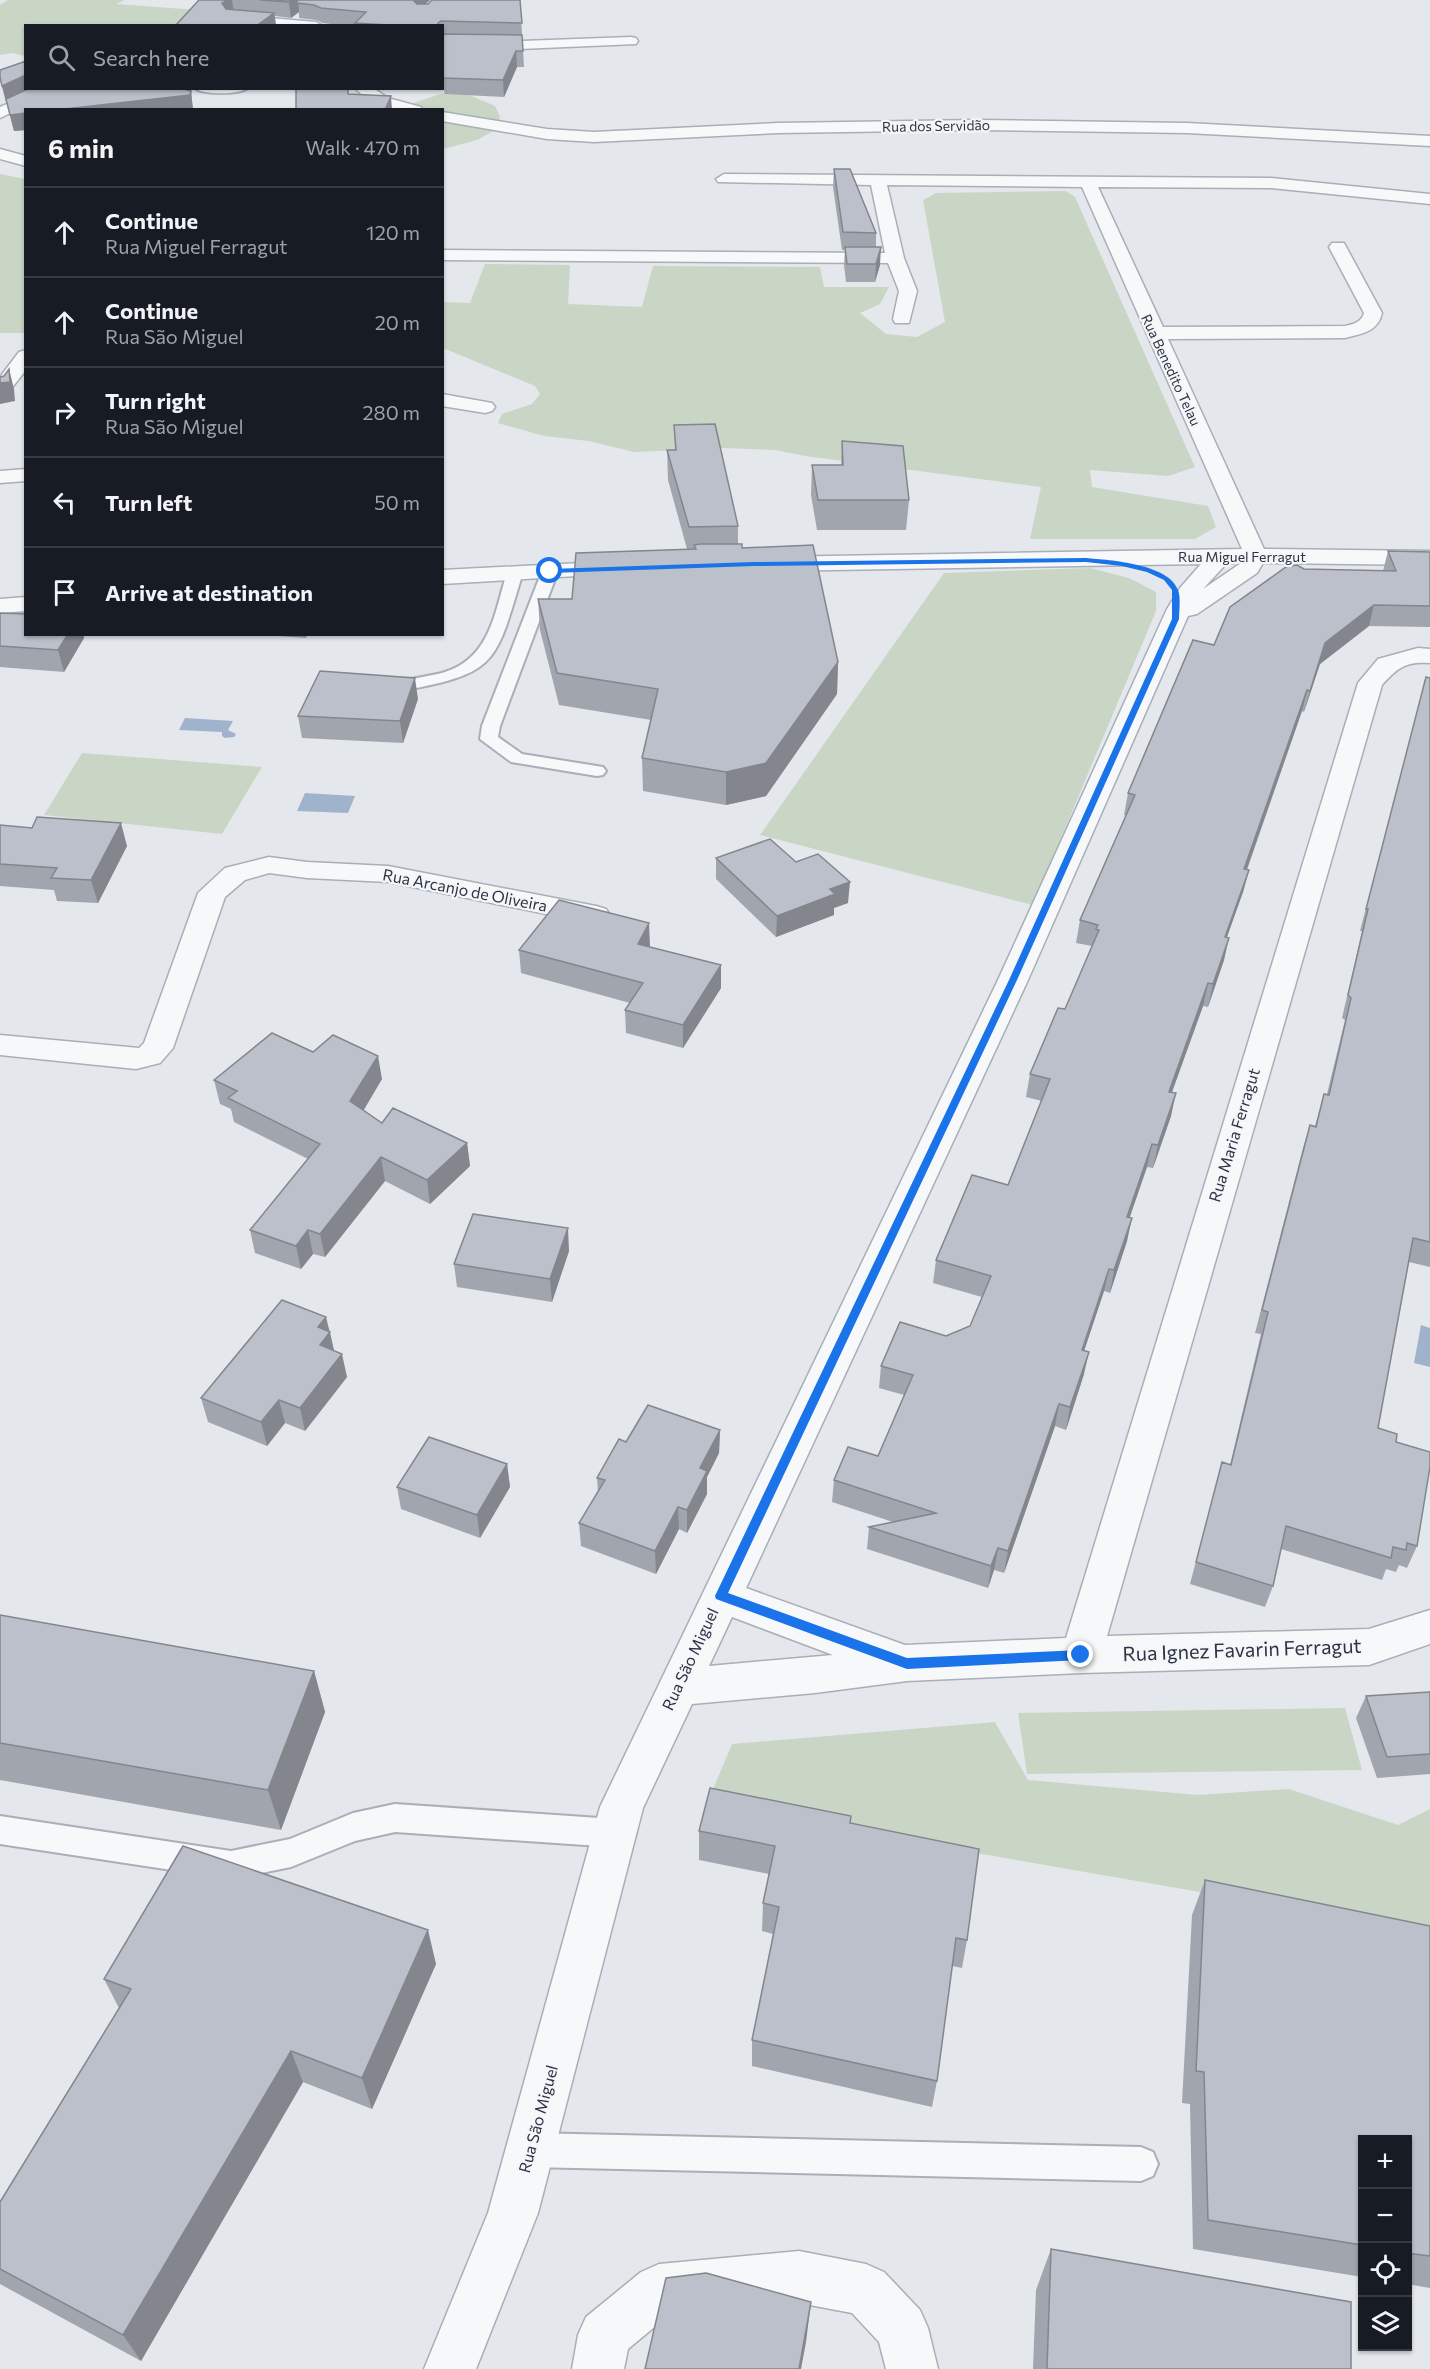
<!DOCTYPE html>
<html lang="en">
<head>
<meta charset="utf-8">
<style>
  :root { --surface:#171b24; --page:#242831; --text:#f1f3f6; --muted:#9ea1a6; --line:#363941 }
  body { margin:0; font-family:Commissioner,sans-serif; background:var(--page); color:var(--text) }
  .controls { position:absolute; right:18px; bottom:18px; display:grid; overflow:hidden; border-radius:0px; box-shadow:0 2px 4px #0004 }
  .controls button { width:54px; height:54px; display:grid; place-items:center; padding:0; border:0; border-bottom:2px solid var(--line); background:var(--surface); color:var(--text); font:30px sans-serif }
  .stop { position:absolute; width:18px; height:18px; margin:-14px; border:4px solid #1a73e8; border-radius:50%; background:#fff }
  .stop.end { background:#1a73e8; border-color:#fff; box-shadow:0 2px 6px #0008 }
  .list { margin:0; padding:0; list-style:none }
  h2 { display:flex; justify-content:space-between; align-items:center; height:78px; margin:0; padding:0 24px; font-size:26px }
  h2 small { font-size:20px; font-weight:400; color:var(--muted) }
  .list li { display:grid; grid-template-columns:39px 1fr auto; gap:18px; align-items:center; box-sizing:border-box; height:90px; padding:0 24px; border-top:2px solid var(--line) }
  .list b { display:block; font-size:22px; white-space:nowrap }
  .list p { margin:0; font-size:20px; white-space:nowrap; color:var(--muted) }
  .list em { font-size:20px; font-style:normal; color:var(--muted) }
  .icon { flex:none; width:33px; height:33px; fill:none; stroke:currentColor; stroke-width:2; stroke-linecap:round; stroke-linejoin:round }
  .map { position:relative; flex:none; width:1430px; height:2369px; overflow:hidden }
  .search { position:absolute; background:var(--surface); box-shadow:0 2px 4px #0004; left:24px; top:24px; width:420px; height:66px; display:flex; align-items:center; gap:15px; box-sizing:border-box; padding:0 21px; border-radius:0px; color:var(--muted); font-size:22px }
  .panel { position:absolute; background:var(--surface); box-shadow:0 2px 4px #0004; left:24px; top:108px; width:420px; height:528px; border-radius:0px }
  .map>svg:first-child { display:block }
  .green { fill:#c9d6c5 }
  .water { fill:#9fb4cc }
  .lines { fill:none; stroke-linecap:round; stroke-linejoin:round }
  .service-casing { stroke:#a9aeb7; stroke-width:4 }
  .minor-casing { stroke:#a9aeb7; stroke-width:3 }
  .service { fill:#f7f8fa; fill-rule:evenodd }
  .minor { fill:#f7f8fa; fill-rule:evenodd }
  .wall { fill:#a1a5ae }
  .shaded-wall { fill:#83868d }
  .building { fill:#bbc0ca; stroke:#83868d; stroke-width:1.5 }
  .route { fill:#1a73e8 }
  .labels { text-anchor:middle; stroke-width:4.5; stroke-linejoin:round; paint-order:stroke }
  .far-street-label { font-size:14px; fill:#2b3445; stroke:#f4f6f9 }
  .street-label { font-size:16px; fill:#2b3445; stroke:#f4f6f9 }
  .near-street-label { font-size:20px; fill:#2b3445; stroke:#f4f6f9 }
</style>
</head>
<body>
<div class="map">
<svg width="1430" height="2369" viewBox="0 0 1430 2369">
  <rect width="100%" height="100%" fill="#e4e7ec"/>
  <path class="green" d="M8 0H125L116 4 225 12 188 25 26 26 25 56 12 53 0 55V5Z
    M455 89 495 106 500 117 497 129 477 140 443 149 442 110 412 109 408 105Z
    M0 174 25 179V333H0Z
    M1066 191 1075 197 1195 467 1168 476 1090 470 1092 487 1208 506 1216 527 1195 539H1030L1041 487 805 456 775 450 724 448 634 452 589 441 544 436 498 423 502 414 532 404 540 394 535 386 443 348V302L470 303 485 264 570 265 568 304 642 307 653 266 820 267 824 287H889L880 304 860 313 886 334 917 337 945 322 923 200 936 193Z
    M1090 568 1129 578 1156 592V611L1033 905 760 835 944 573Z
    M82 753 262 767 222 834 44 815Z
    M1345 1708 1362 1770 1027 1774 1018 1713Z
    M995 1722 1028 1780 1198 1795 1289 1789 1398 1825 1430 1809V1932L706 1806 732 1744Z"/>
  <path class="water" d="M185 718 233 721 228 730 236 734 234 737 225 738 222 736V732L179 730Z
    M305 793 355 796 348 813 297 811Z
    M1421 1325 1430 1328V1367L1414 1363Z"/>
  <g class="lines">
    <defs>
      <path id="service" d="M550 566 558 571 500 726 498 737 522 754 603 767 606 771 603 775 597 776 511 762 480 739 482 726 542 571Z
        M515 567 523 572C495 664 499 673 401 691L395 690 393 686 395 682C411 678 429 677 445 672 490 658 495 612 507 572Z
        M395 1804 614 1819 625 1823 629 1833 625 1843 614 1847 395 1832 355 1841 291 1867 231 1879 0 1844V1816L231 1851 290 1839 353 1813Z
        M530 2133 1141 2147 1153 2152 1158 2164 1153 2176 1141 2181 530 2167 518 2162 513 2150 518 2138Z"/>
      <path id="minor" d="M234 15 316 22 323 26H262L229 22 227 19Z
        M631 37 636 38 638 41 636 44 497 50 442 47V39L497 42Z
        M43 88H64L0 118V107Z
        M194 88H248C240 95 202 95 194 88Z
        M355 88H373L388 98 421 107 423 110C398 110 373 108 355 88Z
        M442 112 547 129 594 132 778 123 978 120 1187 123 1430 136V146L1187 133 978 130 778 133 594 142 547 139 442 121Z
        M0 149 26 156V166L0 159Z
        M724 174 1271 178 1430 194V204L1271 188 1098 187 1163 327 1345 326C1353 324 1362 322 1364 313L1329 247 1332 243H1344L1382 313C1378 332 1361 334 1345 338L1168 339 1264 549 1430 551V565L1263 563 1257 573 1197 614 1188 616 1028 980 746 1588 905 1645 1066 1638 1358 683 1378 659 1418 648 1430 649V663C1406 661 1397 668 1382 685L1107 1636 1369 1629 1430 1610V1644L1369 1665 1081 1673 907 1681 815 1693 692 1704 643 1808 538 2213 476 2369H424L488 2213 600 1807 998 980 1167 609 1180 588 1201 564 771 571 763 569 760 564 763 559 771 557 1242 549 1082 187 887 185 904 258 917 291 909 323H895L893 319 899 291 888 263 442 260V250L885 253 871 185 718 182 716 179ZM1227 563H1241L1203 589ZM732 1617 833 1655 709 1666Z
        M26 350V370L7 394 0 396V377L19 352Z
        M442 394 492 403 495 407 492 411 485 413 442 406Z
        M26 469V481L0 483V471Z
        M620 561 628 563 631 568 628 573 442 584V570Z
        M26 597V611L0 613V599Z
        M269 857 307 862 388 866 596 906 606 909 610 915 606 921 596 924 388 882 307 878 269 873 245 880 225 897 173 1048 160 1063 136 1069 0 1055V1035L139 1048 144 1043 198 893 225 868Z
        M799 2251 866 2264 884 2272 920 2310 928 2328 938 2369H886L879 2342 852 2313 799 2303 669 2315 628 2349 624 2369H572L578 2335 586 2317 641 2272 659 2264Z"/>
    </defs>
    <use href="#service" class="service-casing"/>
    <use href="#minor" class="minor-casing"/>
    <use href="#service" class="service"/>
    <use href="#minor" class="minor"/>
  </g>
  <path class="wall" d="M199 0H430L425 4 520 0 524 67H517L504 97 445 94 442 83V26H348L323 23 316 20 299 18V12L291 18 275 16 276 26Z
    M0 79 26 88 191 91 193 110H26V130L14 131Z
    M834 169 876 233V247L880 265 875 282H846L844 265 845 250H842L833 187Z
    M674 425 738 526V544L742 548 838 662 837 694 766 796 726 805 643 791 642 758 651 720 559 705 540 630 538 599H572L687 549 668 480 667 450H675Z
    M842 441 909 500 906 530H817L811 495 812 465H841Z
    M1388 551 1430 552V627L1369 626 1320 664 1304 712 1302 711 1247 870H1249L1243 892 1227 937 1224 960 1208 1007 1203 1006 1172 1092 1171 1116 1153 1168 1147 1167 1129 1218 1127 1241 1110 1293 1104 1291 1084 1351V1374L1066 1430 1055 1426 1004 1573 994 1570 988 1588 867 1549 869 1527 893 1522 832 1502 834 1480 878 1456 904 1395 879 1388 881 1366 946 1336 970 1326 982 1297 933 1283 936 1260 1008 1185 1042 1101 1026 1097 1030 1074 1065 1009 1092 946 1076 943 1080 920 1126 815H1124L1128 793 1214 645 1304 569 1383 571Z
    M0 613 26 634H83L84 638 64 672 0 667Z
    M278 634H308L306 638 279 636Z
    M1426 677 1430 678V1267L1409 1262 1378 1428 1396 1442 1417 1546 1407 1568 1399 1565 1396 1572 1386 1569 1382 1580 1281 1549 1273 1586 1265 1607 1190 1584 1222 1462 1230 1465 1261 1334 1255 1333 1303 1148 1310 1125 1315 1126 1324 1094H1327L1345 1020 1342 1018 1362 931H1360Z
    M418 699 403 743 302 738 298 716Z
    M0 825 32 828 127 846 98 903 57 901 54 890 0 886Z
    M716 858 796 862 848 903 834 908V915L776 937 716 879Z
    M650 946V947L721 988 683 1048 626 1033 625 1010 630 1003 521 973 519 950Z
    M313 1052 382 1079 363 1110 382 1123 467 1143 470 1166 430 1204 385 1181 325 1257 313 1254 301 1269 255 1253 250 1230 308 1159 234 1122 231 1109 220 1104 214 1080Z
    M569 1251 552 1302 457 1287 454 1264Z
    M329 1332 334 1351 347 1377 305 1431 285 1423 267 1446 208 1422 201 1398Z
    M720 1430 719 1453 707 1477V1494L687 1533 679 1529 656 1574 581 1546 579 1523 598 1492 597 1478 626 1442Z
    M507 1464 510 1487 480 1538 401 1509 397 1487Z
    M0 1615 314 1671 325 1712 281 1830 0 1780Z
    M1430 1692V1774L1377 1778 1356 1718 1366 1696Z
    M850 1823 967 1940 962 1968 952 1966 937 2081 932 2107 752 2066V2040L773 1934 762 1931 763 1903 769 1874 699 1860V1831Z
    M1205 1880 1430 1926V2288L1407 2284V2139H1362V2277L1193 2249 1190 2104 1182 2103 1192 1915Z
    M436 1964 372 2109 303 2082 141 2361 0 2284V2202L119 2008 104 1979Z
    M1051 2249 1351 2369H1033L1036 2290Z"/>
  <path class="shaded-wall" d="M228 0H232L234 13 225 18 222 3Z
    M292 0H298L299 12 291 18 289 2Z
    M412 0H430L414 14Z
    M274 13 276 26H256Z
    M516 51 517 67 504 97 503 80Z
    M26 75V88H36L6 102 2 86Z
    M191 91 193 110H56Z
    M391 96 392 110H385Z
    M26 113V130L14 131 10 115Z
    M881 247 880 265 875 282 876 264Z
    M9 369 14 389 15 401 0 404V383Z
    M1374 605 1369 626 1320 664 1304 712 1310 691 1325 643Z
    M68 634H83L84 638 64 672 58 650Z
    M838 662 837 694 766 796 726 805V772Z
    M415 678 418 699 403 743 400 721Z
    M1307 690 1302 711 1239 891 1244 869Z
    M121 823 127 846 98 903 91 880Z
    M1249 870 1243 892 1219 959 1225 937Z
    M850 882 848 903 834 908V915L776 937 777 916 830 889Z
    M649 923 650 946 639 967 638 944Z
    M1229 938 1224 960 1208 1007 1213 984Z
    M721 965V988L683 1048V1025Z
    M1208 983 1203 1006 1164 1114 1169 1092Z
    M378 1056 382 1079 355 1125 350 1101Z
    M1176 1093 1171 1116 1153 1168 1158 1145Z
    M467 1143 470 1166 430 1204 427 1180Z
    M1152 1144 1147 1167 1122 1240 1127 1217Z
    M381 1157 385 1181 325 1257 320 1234Z
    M1132 1218 1127 1241 1110 1293 1114 1270Z
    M568 1228 569 1251 552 1302 550 1279Z
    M308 1230 313 1254 301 1269 296 1246Z
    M1109 1269 1104 1291 1077 1372 1082 1350Z
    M326 1317 330 1333V1332L335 1355 320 1345 318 1327Z
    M1089 1352 1084 1374 1066 1430 1070 1407Z
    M342 1354 347 1377 305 1431 300 1408Z
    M279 1400 285 1423 267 1446 261 1422Z
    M1059 1404 1055 1426 1004 1573 1008 1551Z
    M720 1430 719 1453 707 1477V1494L687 1533V1510L700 1468Z
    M507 1464 510 1487 480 1538 477 1515Z
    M678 1507 679 1529 656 1574 655 1551Z
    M998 1548 994 1570 988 1588 991 1566Z
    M314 1671 325 1712 281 1830 268 1790Z
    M428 1930 436 1964 372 2109 362 2078Z
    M291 2051 303 2082 141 2361 123 2335Z
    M811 2302 806 2342 801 2369H799Z"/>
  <path class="building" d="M199 0H228L222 3 226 9 274 13 256 26H175Z
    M260 0H292L289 2Z
    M297 0H413L417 4H428L432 0H520L522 23 441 21 438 23 439 26H405L355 23 366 12 321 8 314 5 297 3Z
    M442 34 522 35 523 51H516L503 80 443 78Z
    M26 61V75L2 86 0 77V70Z
    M30 88H180L191 91 190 95 56 110H26V113L10 115 6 99Z
    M296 88H348V94L391 96 385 110H296Z
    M834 169H850L876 233 843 232Z
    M845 247H881L876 264H847Z
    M9 369 10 382 0 383V377L4 376Z
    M715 424 738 526 689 527 667 450H676L674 425Z
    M842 441 903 446 909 500H818L812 465H843Z
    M700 544H742V548L813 545 838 662 766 763 726 772 642 758 658 689 557 673 538 599H572L576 553 696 549 694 545Z
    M1388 551 1430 552V606L1374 605 1325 643 1310 691 1307 690 1244 869 1249 870 1225 937 1229 938 1213 984 1208 983 1169 1092 1176 1093 1158 1145 1152 1144 1127 1217 1132 1218 1114 1270 1109 1269 1082 1350 1089 1352 1070 1407 1059 1404 1008 1551 998 1548 991 1566 869 1527 936 1513 834 1480 848 1447 878 1456 913 1375 881 1366 900 1322 946 1336 970 1326 991 1276 936 1260 972 1175 1008 1185 1050 1079 1030 1074 1058 1008 1065 1009 1099 930 1096 929 1098 925 1080 920 1135 795 1128 793 1193 640 1214 645 1230 607 1286 567 1297 565 1304 569 1396 571Z
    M0 613 26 614V634H68L58 650 0 646Z
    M320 671 415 678 400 721 298 716Z
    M1426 677 1430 678V1242L1413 1238 1378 1428 1397 1434 1396 1442 1430 1452V1467L1417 1546 1407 1543 1406 1550 1393 1547 1391 1558 1286 1526 1273 1586 1196 1562 1222 1462 1231 1465 1268 1312 1262 1310 1310 1125 1316 1127 1324 1094 1329 1095 1351 998 1348 995 1368 909H1366Z
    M37 817 121 823 91 880 51 878 57 868 0 864V825L32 828Z
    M770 839 796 862 818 854 850 882 830 889 835 894 777 916 716 858Z
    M559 900 649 923 638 944 721 965 683 1025 625 1010 643 983 519 950Z
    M272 1033 313 1052 333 1035 378 1056 350 1101 382 1123 393 1108 467 1143 427 1180 381 1157 320 1234 308 1230 296 1246 250 1230 320 1144 228 1098 237 1091 214 1080Z
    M473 1214 568 1228 550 1279 454 1264Z
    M282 1300 326 1317 318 1327 330 1332 320 1345 342 1354 300 1408 279 1400 261 1422 201 1398Z
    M648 1405 720 1430 700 1468 707 1471 687 1510 678 1507 655 1551 579 1523 605 1480 597 1478 619 1439 626 1442Z
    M429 1437 507 1464 477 1515 397 1487Z
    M0 1615 314 1671 268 1790 0 1743Z
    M1430 1692V1754L1387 1757 1366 1696Z
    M710 1788 851 1816 850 1823 979 1849 967 1940 956 1938 937 2081 752 2040 779 1907 763 1903 775 1846 699 1831Z
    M183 1846 428 1930 362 2078 291 2051 123 2335 0 2269V2202L131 1989 104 1979Z
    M1205 1880 1430 1926V2256L1407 2253V2139H1362V2245L1208 2220 1204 2072 1196 2071Z
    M1051 2249 1351 2302V2369H1047Z
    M706 2273 811 2302 799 2369H645L666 2278Z"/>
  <path class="route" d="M1086 558C1110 560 1169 564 1178 590 1181 598 1179 611 1179 619L1017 980 728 1593 907 1658 1081 1650 1087 1655 1081 1660 907 1669 716 1599 715 1596 1009 980 1172 619V590L1164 580 1147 572 1122 566 1086 562 754 566 550 573 546 571 550 569 754 562Z"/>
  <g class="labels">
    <g class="far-street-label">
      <text transform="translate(936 126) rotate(-1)" y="5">Rua dos Servidão</text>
      <text transform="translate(1171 370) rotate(65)" y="5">Rua Benedito Telau</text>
      <text x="1242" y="562">Rua Miguel Ferragut</text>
    </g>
    <g class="street-label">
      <text transform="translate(465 890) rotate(11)" y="6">Rua Arcanjo de Oliveira</text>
      <text transform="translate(1234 1135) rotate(-73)" y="6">Rua Maria Ferragut</text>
      <text transform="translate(690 1659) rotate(-65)" y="6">Rua São Miguel</text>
      <text transform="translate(538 2119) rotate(-75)" y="6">Rua São Miguel</text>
    </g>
    <g class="near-street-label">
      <text transform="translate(1242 1650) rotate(-2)" y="7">Rua Ignez Favarin Ferragut</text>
    </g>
  </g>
</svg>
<div class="controls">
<button>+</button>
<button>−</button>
<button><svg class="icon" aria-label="locate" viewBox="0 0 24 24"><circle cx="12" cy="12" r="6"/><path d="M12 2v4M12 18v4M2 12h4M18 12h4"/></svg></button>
<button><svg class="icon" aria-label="layers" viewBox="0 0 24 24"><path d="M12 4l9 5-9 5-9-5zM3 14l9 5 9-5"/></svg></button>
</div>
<div class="stop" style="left:550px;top:571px"></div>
<div class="stop end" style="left:1081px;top:1655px"></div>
<div class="search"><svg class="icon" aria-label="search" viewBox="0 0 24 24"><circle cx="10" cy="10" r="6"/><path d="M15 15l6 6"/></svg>Search here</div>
<section class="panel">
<h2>6 min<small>Walk · 470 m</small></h2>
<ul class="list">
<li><svg class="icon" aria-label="ahead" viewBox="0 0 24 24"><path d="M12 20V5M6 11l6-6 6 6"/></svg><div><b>Continue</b><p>Rua Miguel Ferragut</p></div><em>120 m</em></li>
<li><svg class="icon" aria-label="ahead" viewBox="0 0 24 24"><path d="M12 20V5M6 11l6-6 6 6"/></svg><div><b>Continue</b><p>Rua São Miguel</p></div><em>20 m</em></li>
<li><svg class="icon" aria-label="right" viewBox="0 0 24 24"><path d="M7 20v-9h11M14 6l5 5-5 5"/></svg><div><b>Turn right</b><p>Rua São Miguel</p></div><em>280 m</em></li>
<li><svg class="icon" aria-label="left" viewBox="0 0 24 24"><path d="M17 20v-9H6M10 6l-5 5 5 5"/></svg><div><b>Turn left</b></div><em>50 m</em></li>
<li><svg class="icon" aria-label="arrive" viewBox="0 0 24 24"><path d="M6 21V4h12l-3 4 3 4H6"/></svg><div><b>Arrive at destination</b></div></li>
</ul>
</section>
</div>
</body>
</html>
